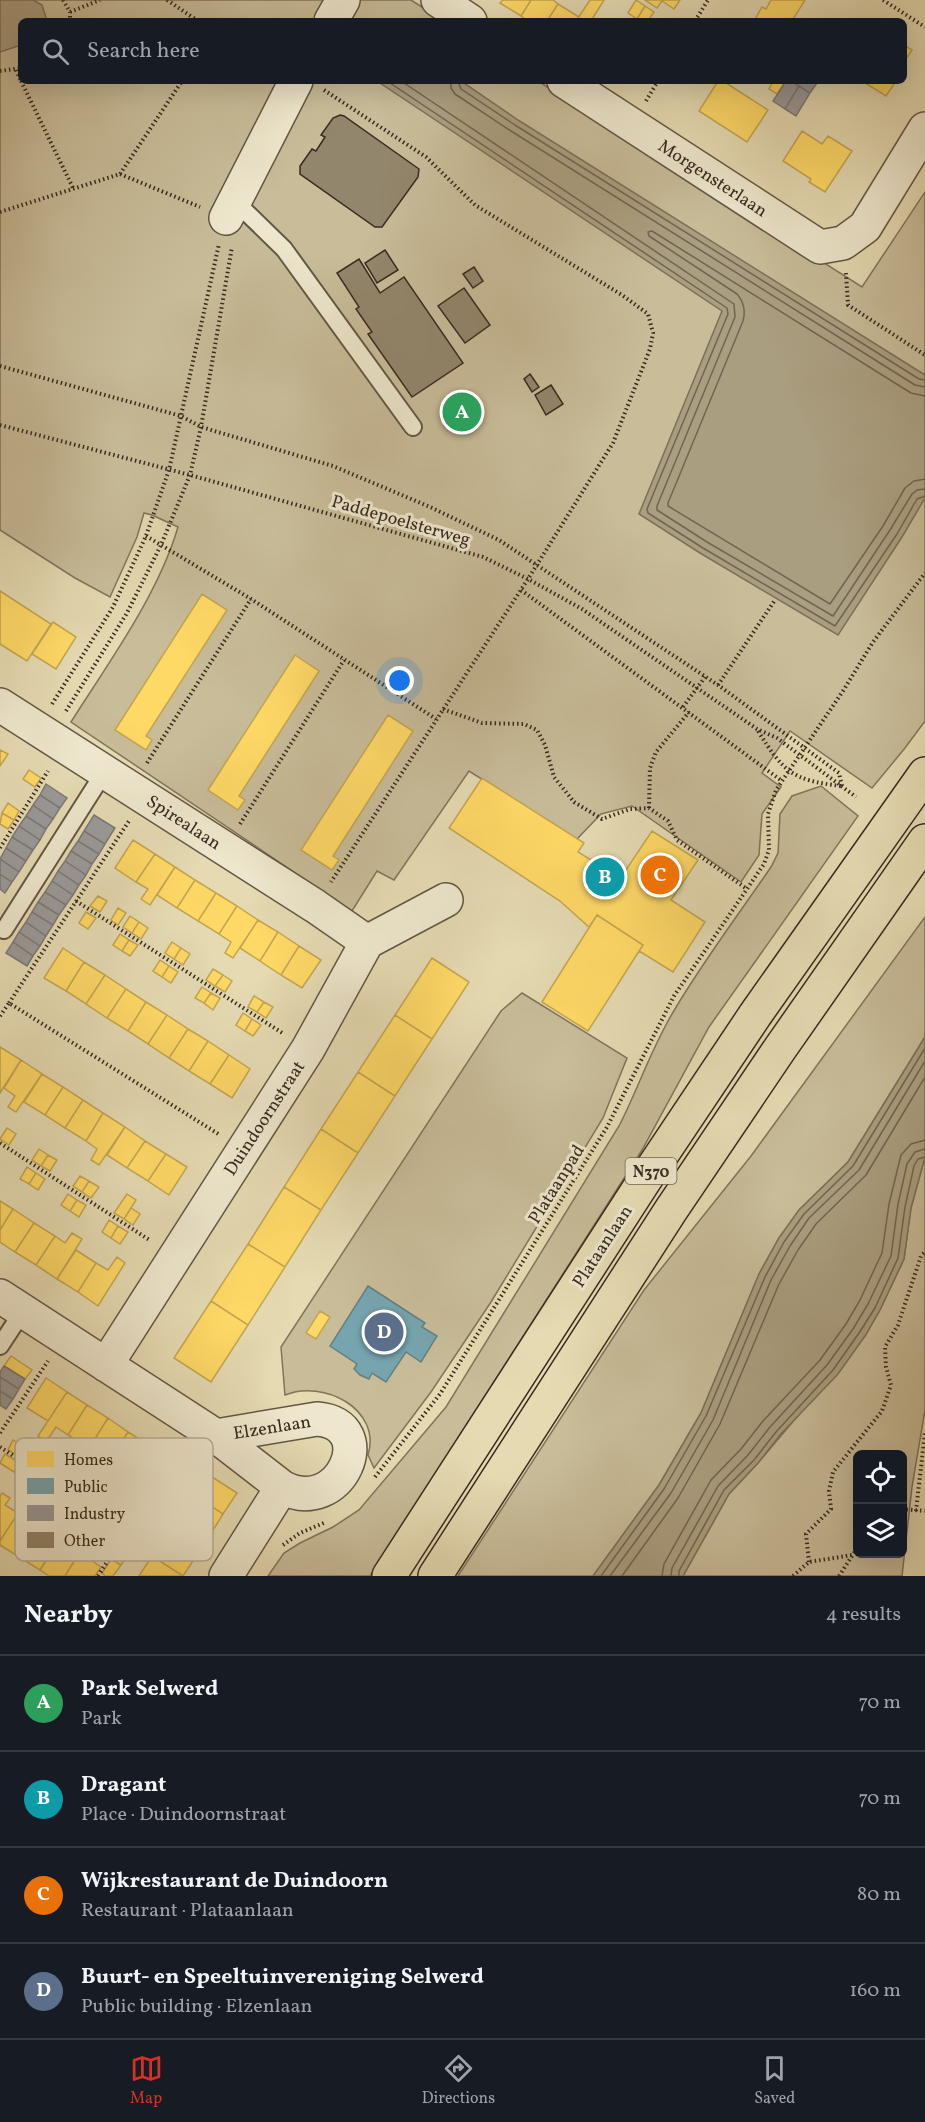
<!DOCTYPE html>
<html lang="en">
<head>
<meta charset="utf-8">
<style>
  :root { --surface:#171b24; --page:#20242c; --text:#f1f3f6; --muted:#9ea1a6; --line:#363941; --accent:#d93025 }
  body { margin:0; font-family:Vollkorn,serif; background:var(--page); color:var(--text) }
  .controls { position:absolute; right:18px; bottom:18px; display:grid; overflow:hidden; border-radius:9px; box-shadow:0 6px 24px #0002 }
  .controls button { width:54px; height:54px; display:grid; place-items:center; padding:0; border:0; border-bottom:2px solid var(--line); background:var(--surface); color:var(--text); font:30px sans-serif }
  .you { position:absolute; left:400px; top:681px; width:21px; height:21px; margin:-15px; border:4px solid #fff; border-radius:50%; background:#1a73e8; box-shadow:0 0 0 9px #1a73e833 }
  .badge { display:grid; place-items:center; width:39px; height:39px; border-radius:50%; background:var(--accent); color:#fff; font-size:20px; font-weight:700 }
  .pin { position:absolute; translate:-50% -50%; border:3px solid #fff; box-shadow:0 2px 6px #0006 }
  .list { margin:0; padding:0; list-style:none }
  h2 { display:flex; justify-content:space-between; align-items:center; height:78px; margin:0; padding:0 24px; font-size:26px }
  h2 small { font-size:20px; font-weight:400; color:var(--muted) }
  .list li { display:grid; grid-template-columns:39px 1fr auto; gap:18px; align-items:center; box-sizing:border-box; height:96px; padding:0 24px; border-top:2px solid var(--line) }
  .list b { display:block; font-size:22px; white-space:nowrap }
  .list p { margin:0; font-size:20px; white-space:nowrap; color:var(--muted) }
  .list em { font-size:20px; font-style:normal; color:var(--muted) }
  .icon { flex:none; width:33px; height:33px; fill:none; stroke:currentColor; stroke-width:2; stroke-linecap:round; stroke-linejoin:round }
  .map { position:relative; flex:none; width:925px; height:1576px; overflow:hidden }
  .search { position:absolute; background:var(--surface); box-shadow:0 6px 24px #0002; left:18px; right:18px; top:18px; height:66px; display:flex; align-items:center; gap:15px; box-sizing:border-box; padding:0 21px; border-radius:9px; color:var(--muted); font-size:22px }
  .sheet { height:462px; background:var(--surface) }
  nav { display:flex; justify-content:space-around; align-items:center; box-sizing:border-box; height:84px; border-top:2px solid var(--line); background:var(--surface); font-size:16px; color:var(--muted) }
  nav a { display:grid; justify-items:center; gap:3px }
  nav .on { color:var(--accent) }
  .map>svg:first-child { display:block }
  .green { fill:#c8bc99; stroke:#80745c; stroke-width:1.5; fill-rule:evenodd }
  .water { fill:#aa9e80; stroke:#7c705a; stroke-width:1.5 }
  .homes { fill:#ffd966; stroke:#c3a551; stroke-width:1.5 }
  .public { fill:#76a5af; stroke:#638084; stroke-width:1.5 }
  .industry { fill:#999; stroke:#7c7875; stroke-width:1.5 }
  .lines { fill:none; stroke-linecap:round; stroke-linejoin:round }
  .shore { stroke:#716450; stroke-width:1.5 }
  .building { fill:#92866c; stroke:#382b20; stroke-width:1.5 }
  .service-casing { stroke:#635744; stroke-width:20 }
  .minor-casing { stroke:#635744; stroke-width:36 }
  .trunk-casing { stroke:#382b20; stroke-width:36 }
  .path { stroke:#382b20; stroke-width:4; stroke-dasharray:1.5 3; stroke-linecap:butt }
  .service { stroke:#eee7cd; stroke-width:16 }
  .minor { stroke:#eee7cd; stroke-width:33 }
  .trunk { stroke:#e5dab2; stroke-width:33 }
  .labels { text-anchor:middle; stroke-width:6; stroke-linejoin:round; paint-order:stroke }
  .shield { fill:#eee7cd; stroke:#6f6354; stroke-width:1.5 }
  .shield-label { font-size:16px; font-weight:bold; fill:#382b20 }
  .street-label { font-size:18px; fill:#382b20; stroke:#eee7cd }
  .key { fill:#eee7cd; stroke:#b7af99; stroke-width:1.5 }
  .key-label { font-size:16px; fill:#382b20 }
</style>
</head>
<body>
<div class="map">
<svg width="925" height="1576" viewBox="0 0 925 1576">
  <rect width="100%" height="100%" fill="#e5dab2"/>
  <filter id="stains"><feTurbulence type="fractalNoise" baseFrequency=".00333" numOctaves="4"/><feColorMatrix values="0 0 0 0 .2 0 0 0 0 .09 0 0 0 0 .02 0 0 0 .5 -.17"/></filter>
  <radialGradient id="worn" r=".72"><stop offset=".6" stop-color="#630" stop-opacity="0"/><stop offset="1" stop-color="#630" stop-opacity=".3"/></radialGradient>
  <path class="green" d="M0 0H411L444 21H21V81H538L862 287 925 192V721L905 748 872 788 790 731 762 773 781 787 762 814 759 855 741 882 632 806 601 814 577 839 469 771 394 880 377 871 352 911 71 722C109 662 158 595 178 527L152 515 144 513 137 537 110 597 75 578 0 530Z
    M821 786 858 816 709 1027 642 1150 370 1576H268L284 1553 300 1543 333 1527 359 1510 446 1407 619 1126C639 1087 652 1046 675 1009 704 960 739 914 771 867L778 853 780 814 792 796Z
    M925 917V1037L848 1162 799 1210 779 1238 759 1274 701 1413 659 1485 593 1576H458L644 1290 751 1156Z
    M522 993 627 1058 603 1118 491 1302 431 1392 374 1468 368 1455C382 1409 323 1379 285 1395L281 1347 501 1011Z
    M925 1157V1410L912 1487 902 1576H683L729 1494 758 1463 865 1336 880 1310 904 1259 911 1208ZM858 1454H902V1554H858Z"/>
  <path class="water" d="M0 0H33L42 5 47 21H21V45L0 52Z
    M377 81H461L518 120 925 375V498L902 537 838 635 700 553 639 514 722 311Z
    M925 1037V1157L911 1208 904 1259 880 1310 865 1336 838 1374 780 1435 758 1463 729 1494 683 1576H593L659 1485 701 1413 759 1274 779 1238 799 1210 848 1162Z"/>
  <path class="homes" d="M503 0H531L521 16 500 3Z
    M531 0H553L558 4 547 21H528L521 16Z
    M590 0H604L591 21H576Z
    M636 0 645 6 637 19 628 13Z
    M645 0H680L674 9 662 1 657 8Z
    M771 0H805L792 21H754L762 7 766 9Z
    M558 4 579 17 576 21H547Z
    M645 6 654 12 648 21H640L637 19Z
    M904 45 912 50 904 62Z
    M718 81H723L768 110 747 142 699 111Z
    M773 81H786L777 94 769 89Z
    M862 81H896L886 96Z
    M802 131 822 144 828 136 852 151 825 192 809 182 811 179 783 161Z
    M0 591 51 624 27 661 0 644Z
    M202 594 227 610 146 736 152 740 146 750 115 730Z
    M53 622 76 637 56 669 32 654Z
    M295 655 319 671 239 796 245 800 238 810 208 790Z
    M388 715 413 731 333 856 339 860 332 870 301 850Z
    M0 750 8 754 0 766Z
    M29 770 41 778 35 787 23 779Z
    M482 778 584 843 578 852 599 865 605 856 626 870 652 831 698 860 671 900 705 922 673 972 639 951 643 945 597 915 589 927 560 901 449 828Z
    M8 803 19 811 14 820 2 813Z
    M2 813 14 820 8 829 0 824Z
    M133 840 155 854 136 882 115 868Z
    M155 854 175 867 150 905 141 899 148 889 136 882Z
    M175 867 195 880 177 908 157 895Z
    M195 880 216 893 198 921 177 908Z
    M216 893 237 906 219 934 198 921Z
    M98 896 107 901 100 912 90 906Z
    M237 906 258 920 233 958 225 953 231 942 219 934Z
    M118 908 126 913 118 925 111 920Z
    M86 912 96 918 88 929 79 923Z
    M597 915 643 945 588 1031 542 1002Z
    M130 916 139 922 132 933 123 927Z
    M258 920 278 932 260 961 240 948Z
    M139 922 148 928 141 939 132 933Z
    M278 932 299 946 281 975 260 961Z
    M120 934 129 940 122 951 113 945Z
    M129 940 138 945 130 956 122 951Z
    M172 942 181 948 174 959 165 953Z
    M299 946 321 960 302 988 281 975Z
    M63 948 84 962 66 991 44 978Z
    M181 948 190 954 183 965 174 959Z
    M432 958 469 982 432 1039 395 1015Z
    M160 960 169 966 162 977 153 971Z
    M84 962 105 975 86 1004 66 991Z
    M169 966 178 972 171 983 162 977Z
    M213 969 223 975 215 986 206 980Z
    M105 975 126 989 107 1018 86 1004Z
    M223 975 232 981 225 992 215 986Z
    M202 987 211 993 204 1003 195 998Z
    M126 989 146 1002 128 1031 107 1018Z
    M211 993 220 998 213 1010 204 1003Z
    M254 996 264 1002 257 1012 248 1007Z
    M146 1002 167 1015 148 1044 128 1031Z
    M264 1002 273 1007 266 1018 257 1012Z
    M243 1013 252 1019 245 1031 236 1025Z
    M167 1015 188 1029 169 1058 148 1044Z
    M395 1015 432 1039 395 1096 358 1072Z
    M252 1019 261 1025 253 1036 245 1031Z
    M188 1029 208 1041 189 1071 169 1058Z
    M208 1041 229 1055 210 1084 189 1071Z
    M0 1047 21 1060 0 1093Z
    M229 1055 250 1069 232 1098 210 1084Z
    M21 1060 42 1074 16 1112 8 1107 15 1096 4 1088Z
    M358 1072 395 1096 358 1153 321 1129Z
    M42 1074 63 1087 45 1115 24 1102Z
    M63 1087 83 1100 65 1128 45 1115Z
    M83 1100 103 1113 86 1141 65 1128Z
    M103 1113 125 1127 99 1165 91 1160 97 1149 86 1141Z
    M125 1127 145 1141 127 1168 107 1155Z
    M7 1128 16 1134 9 1145 0 1139Z
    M321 1129 358 1153 321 1210 284 1187Z
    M145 1141 166 1154 148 1181 127 1168Z
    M39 1149 48 1155 41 1166 32 1160Z
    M166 1154 187 1167 169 1195 148 1181Z
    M48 1155 57 1160 50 1171 41 1166Z
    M27 1167 36 1173 29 1184 20 1179Z
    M36 1173 45 1179 38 1190 29 1184Z
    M80 1176 89 1181 82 1192 73 1186Z
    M89 1181 99 1187 91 1198 82 1192Z
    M284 1187 321 1210 285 1267 248 1244Z
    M68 1194 77 1200 70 1211 61 1205Z
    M127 1194 136 1200 124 1219 114 1213Z
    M77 1200 86 1205 79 1217 70 1211Z
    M0 1201 13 1209 0 1230Z
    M131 1208 140 1214 133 1225 124 1219Z
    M13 1209 34 1223 15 1252 0 1242V1230Z
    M109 1220 118 1226 111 1238 102 1232Z
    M34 1223 55 1236 36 1265 15 1252Z
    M118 1226 128 1232 120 1244 111 1238Z
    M72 1233 82 1239 57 1279 36 1265 55 1236 65 1243Z
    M248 1244 285 1267 248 1325 211 1301Z
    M76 1250 96 1263 78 1292 57 1279Z
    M117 1257 125 1263 98 1306 78 1292 96 1263 108 1270Z
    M211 1301 248 1325 211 1382 174 1358Z
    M320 1311 330 1317 316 1339 306 1333Z
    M11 1356 32 1370 25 1379 4 1366Z
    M46 1378 67 1392 48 1421 27 1408Z
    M67 1392 87 1405 68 1435 56 1427 46 1442 38 1436Z
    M87 1405 108 1418 89 1448 68 1435Z
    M108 1418 128 1432 109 1461 97 1454 92 1461 84 1456Z
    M128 1432 149 1445 130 1475 109 1461Z
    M13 1440 28 1450 23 1459 8 1450Z
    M5 1454 20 1463 14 1472 0 1463Z
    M20 1463 35 1473 29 1482 14 1472Z
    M206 1473 237 1493 223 1514 193 1494Z
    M2 1493 10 1498 5 1505 18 1513 0 1541V1496Z
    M193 1494 223 1514 210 1535 179 1515Z
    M18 1513 39 1526 19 1557 0 1545V1541Z
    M44 1518 64 1531 40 1570 19 1557Z
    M160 1531 197 1555 183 1576 152 1556 160 1544 154 1540Z
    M77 1537 86 1542 65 1576H49L40 1570 59 1540 71 1547Z
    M86 1542 95 1548 88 1558 101 1567 95 1576H65Z
    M121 1545 130 1551 121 1565 111 1559Z
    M152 1556 183 1576H139Z
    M111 1559 121 1565 113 1576H105L102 1573Z"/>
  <path class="public" d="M368 1286 425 1323 422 1327 437 1336 421 1362 406 1352 386 1382 372 1373 369 1379 360 1375 354 1369 357 1364 330 1346Z"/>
  <path class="industry" d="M786 81H791L799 86 785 109 773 101Z
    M791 81H814L817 83 810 93Z
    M799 86 810 93 796 116 785 109Z
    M46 784 67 798 60 808 40 795Z
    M40 795 60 808 53 819 33 805Z
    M33 805 53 819 46 829 26 816Z
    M94 815 115 828 105 844 84 831Z
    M26 816 46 829 40 840 19 826Z
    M19 826 40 840 33 850 12 837Z
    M84 831 105 844 99 854 78 841Z
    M12 837 33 850 26 861 6 848Z
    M78 841 99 854 92 864 71 851Z
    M6 848 26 861 19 872 0 859Z
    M71 851 92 864 86 875 65 861Z
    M0 859 19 872 12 882 0 874Z
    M65 861 86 875 79 885 58 871Z
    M58 871 79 885 73 895 52 881Z
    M0 874 12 882 5 893 0 889Z
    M52 881 73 895 66 905 45 892Z
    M45 892 66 905 59 915 38 902Z
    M38 902 59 915 53 925 32 912Z
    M32 912 53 925 46 936 26 922Z
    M26 922 46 936 40 946 19 932Z
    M19 932 40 946 33 956 13 942Z
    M13 942 33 956 27 966 6 953Z
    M4 1366 25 1379 19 1389 0 1377V1372Z
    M0 1377 19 1389 13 1399 0 1391Z
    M0 1391 13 1399 6 1409 0 1405Z"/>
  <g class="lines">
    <path class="shore" d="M387 81 727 308 728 314 647 509 648 513 703 548 835 626 897 534 917 499 925 496
      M401 81 734 304 735 317 657 506V510L707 542 833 616 890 530 912 494 917 490 925 489
      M451 81V88L455 94 511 131 915 385 925 387
      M458 81 461 89 515 125 919 379 925 380
      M925 396 911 393 652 231 648 232 649 236 737 294C744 302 746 310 743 321L668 503V506L830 604 883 526 905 488 914 481 925 479
      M601 1576 664 1489 706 1416 765 1277 784 1242 804 1214 853 1166 925 1048
      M610 1576 671 1493 713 1420 771 1280 790 1246 809 1218 859 1170 925 1061
      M622 1576 678 1498 720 1424 779 1284 798 1250 816 1224 866 1175 925 1077
      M662 1576 664 1564 711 1480 741 1449 763 1421 820 1360 846 1324 860 1300 882 1253 889 1204 901 1155 911 1144 925 1140
      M671 1576 672 1568 718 1486 748 1455 770 1427 827 1365 853 1329 868 1304 891 1256 898 1204 907 1164 915 1152 925 1149
      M679 1576V1571L724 1490 754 1460 776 1432 833 1370 859 1333 875 1308 898 1258 905 1207 914 1166 918 1159 925 1157"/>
  </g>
  <path class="building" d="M340 115 344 116 419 169 418 177 382 227H375L300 174V166L312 149 316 151 325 137 321 135 333 118Z
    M385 250 398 270 377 283 365 263Z
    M359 259 380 293 404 277 463 363 412 397 368 334 372 332 356 309 359 307 337 273Z
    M474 267 483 281 473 288 463 274Z
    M464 288 490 325 465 343 438 306Z
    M530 374 539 387 532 392 524 379Z
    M551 385 563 404 546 415 535 395Z"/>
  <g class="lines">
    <defs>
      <path id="service" d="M238 198 244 210 284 249 413 427
        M4 930 105 771
        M0 1346 23 1311"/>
      <path id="minor" d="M438 0 470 21
        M331 21 343 0
        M564 81 820 247 843 243 865 227 925 129
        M226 218 296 81
        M0 705 315 906 367 942
        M0 1296 216 1436
        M106 1365 308 1049 367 942 446 900
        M317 1419C382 1424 340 1519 282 1487L216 1436Z
        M226 1576 282 1487"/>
      <path id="trunk" d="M389 1576 644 1181 755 1015 925 774
        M435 1576 671 1210 779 1050 925 841"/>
    </defs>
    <use href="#service" class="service-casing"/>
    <use href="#minor" class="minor-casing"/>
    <use href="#trunk" class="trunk-casing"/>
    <path class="path" d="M63 0 70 12V21
      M167 0 198 21
      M883 0 925 27
      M70 12 100 0
      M695 21 708 0
      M16 70 21 81
      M0 71 21 68
      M21 81 74 190
      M324 90 426 157 475 205 622 295 648 314 653 333 650 349 613 443 528 579 331 882
      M646 101 658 81
      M120 174 182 81
      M0 212 120 174 200 207
      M846 273 848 305 925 355
      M0 366 181 416 201 427 333 466 430 507 499 540 718 685 839 773 842 786
      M0 425 190 475 483 557 528 579 582 609 757 729 777 738 856 797
      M146 536 251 599 436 719
      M521 590 782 781
      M718 685 775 600
      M52 704 113 607 146 536 169 470 219 244
      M683 707 705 677
      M443 709 482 723 524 724 537 730 545 745 554 777 574 802 602 819 630 809 649 808 668 821 677 840 747 889
      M66 711 127 613 161 545 190 475 201 427 232 247
      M758 731C784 772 791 780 841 786
      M147 763 251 599
      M649 808 650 768 656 752 689 712
      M240 824 344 660
      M0 848 48 771
      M76 901 284 1034
      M9 1003 129 821
      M0 1016 9 1003 220 1135
      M0 1143 151 1241
      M0 1433 48 1361
      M0 1447 127 1530
      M375 1477 440 1394 607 1127 674 996 764 864 769 850 768 814 776 790 843 691 873 642 925 573
      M902 1509 925 1511
      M916 1511 925 1432
      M283 1545 300 1533 326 1522
      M809 1562 806 1534 831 1509 829 1491 833 1472 882 1411 891 1385 886 1367 885 1347 898 1325 921 1256 925 1252
      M98 1576 180 1448
      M793 1576 809 1562 852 1555
      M839 1576 858 1547"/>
    <use href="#service" class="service"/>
    <use href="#minor" class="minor"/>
    <use href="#trunk" class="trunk"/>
  </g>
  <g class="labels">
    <rect class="shield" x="625.5" y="1158" width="51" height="26" rx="4.5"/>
    <g class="shield-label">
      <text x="651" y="1177">N370</text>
    </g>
    <g class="street-label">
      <text transform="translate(713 178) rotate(33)" y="6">Morgensterlaan</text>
      <text transform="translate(401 520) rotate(16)" y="6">Paddepoelsterweg</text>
      <text transform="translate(184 822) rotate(33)" y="6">Spirealaan</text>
      <text transform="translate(264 1118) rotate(-57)" y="6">Duindoornstraat</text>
      <text transform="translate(556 1184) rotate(-58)" y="6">Plataanpad</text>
      <text transform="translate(602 1246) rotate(-57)" y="6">Plataanlaan</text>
      <text transform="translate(272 1427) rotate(-9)" y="6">Elzenlaan</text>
    </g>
  </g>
  <rect x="15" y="1438" width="198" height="123" rx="9" class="key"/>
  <rect x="27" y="1451" width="27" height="16" fill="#ffd966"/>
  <rect x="27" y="1478" width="27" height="16" fill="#76a5af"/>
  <rect x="27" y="1505" width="27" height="16" fill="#999"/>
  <rect x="27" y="1532" width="27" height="16" fill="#92866c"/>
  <g class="key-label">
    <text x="64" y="1465">Homes</text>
    <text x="64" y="1492">Public</text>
    <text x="64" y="1519">Industry</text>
    <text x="64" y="1546">Other</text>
  </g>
  <rect width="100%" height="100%" filter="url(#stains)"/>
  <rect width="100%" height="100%" fill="url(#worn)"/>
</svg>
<div class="controls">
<button><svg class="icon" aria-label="locate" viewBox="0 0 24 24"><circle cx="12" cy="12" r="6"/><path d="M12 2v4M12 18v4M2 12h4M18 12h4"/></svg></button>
<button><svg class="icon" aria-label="layers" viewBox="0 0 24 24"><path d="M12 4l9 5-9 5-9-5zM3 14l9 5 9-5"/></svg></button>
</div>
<div class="you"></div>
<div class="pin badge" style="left:462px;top:412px;background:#2e9e5b">A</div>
<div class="pin badge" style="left:605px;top:877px;background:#0f9aa8">B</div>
<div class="pin badge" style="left:660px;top:875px;background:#e8710a">C</div>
<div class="pin badge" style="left:384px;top:1332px;background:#5c6f8a">D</div>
<div class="search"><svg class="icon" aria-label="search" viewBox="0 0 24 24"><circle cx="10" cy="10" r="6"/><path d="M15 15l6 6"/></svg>Search here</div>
</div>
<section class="sheet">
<h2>Nearby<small>4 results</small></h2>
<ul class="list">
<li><span class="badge" style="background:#2e9e5b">A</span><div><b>Park Selwerd</b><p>Park</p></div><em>70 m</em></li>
<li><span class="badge" style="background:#0f9aa8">B</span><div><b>Dragant</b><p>Place · Duindoornstraat</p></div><em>70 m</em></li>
<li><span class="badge" style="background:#e8710a">C</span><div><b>Wijkrestaurant de Duindoorn</b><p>Restaurant · Plataanlaan</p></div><em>80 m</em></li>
<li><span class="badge" style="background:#5c6f8a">D</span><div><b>Buurt- en Speeltuinvereniging Selwerd</b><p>Public building · Elzenlaan</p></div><em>160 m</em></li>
</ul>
</section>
<nav>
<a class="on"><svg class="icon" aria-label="map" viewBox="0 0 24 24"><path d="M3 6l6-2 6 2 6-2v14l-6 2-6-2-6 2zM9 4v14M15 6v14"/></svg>Map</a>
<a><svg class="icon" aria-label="directions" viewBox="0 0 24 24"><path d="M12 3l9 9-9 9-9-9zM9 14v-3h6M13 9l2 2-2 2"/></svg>Directions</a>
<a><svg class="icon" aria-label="saved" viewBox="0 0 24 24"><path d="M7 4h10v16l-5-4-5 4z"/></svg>Saved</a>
</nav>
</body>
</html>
